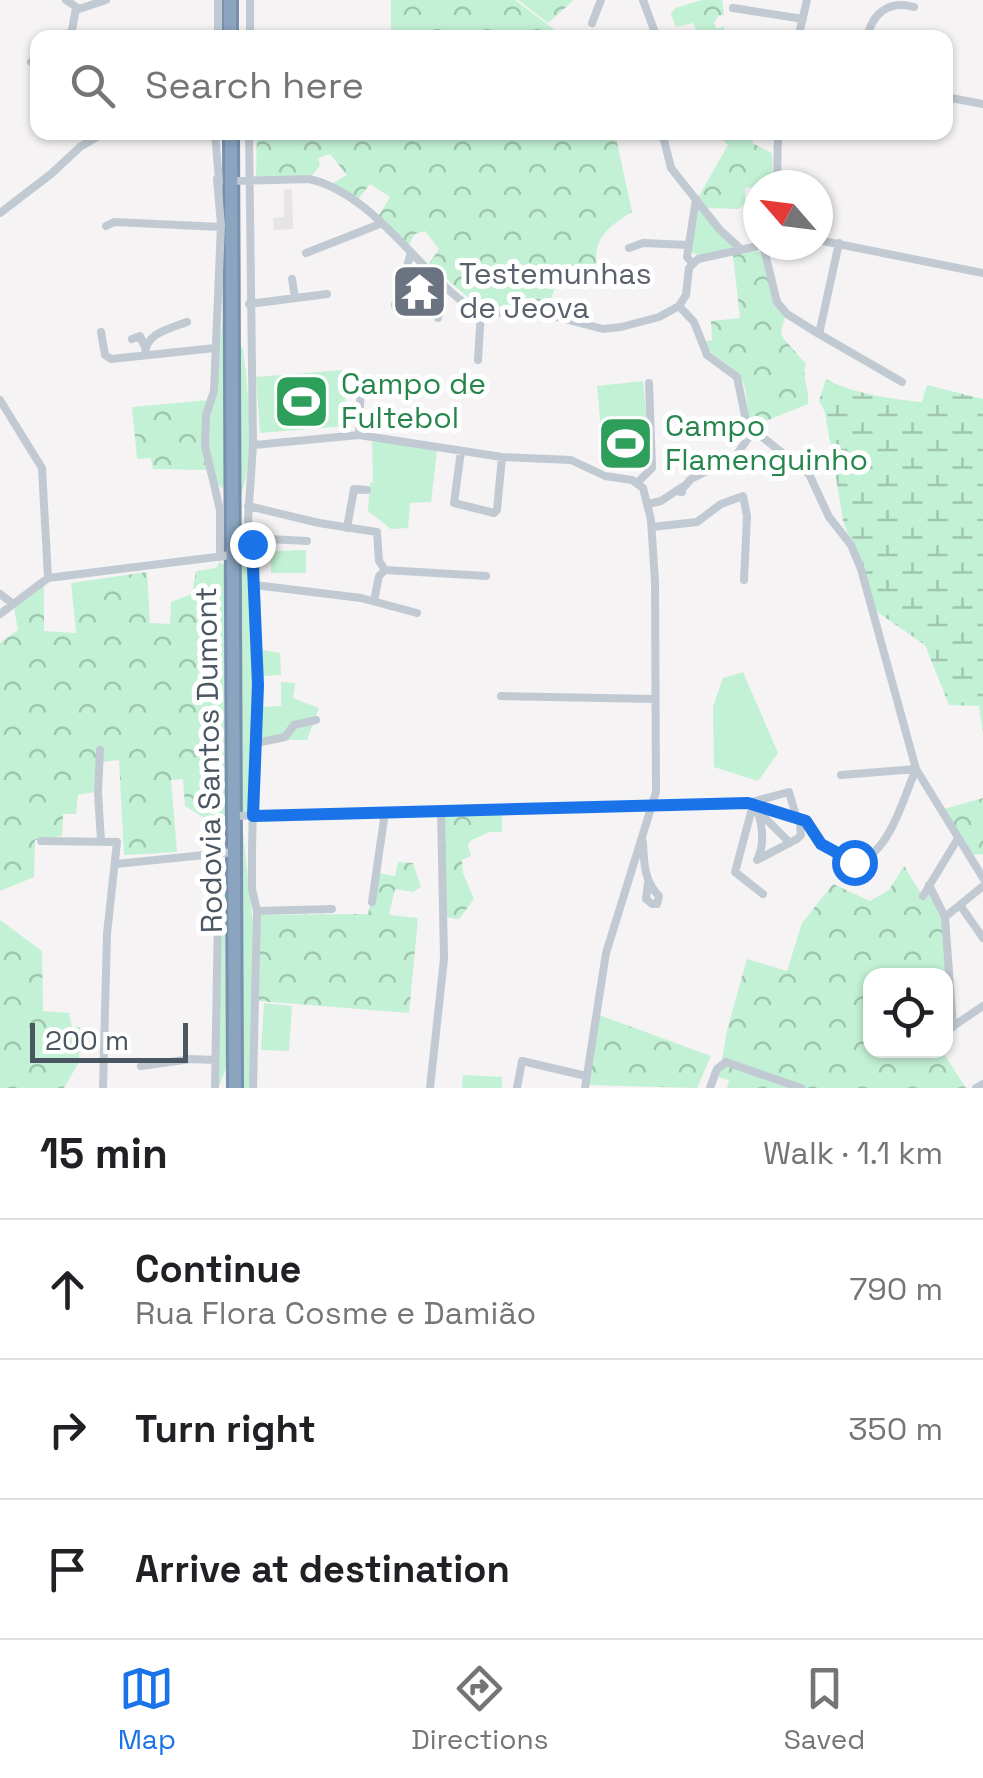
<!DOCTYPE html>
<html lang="en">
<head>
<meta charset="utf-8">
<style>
  :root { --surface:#fff; --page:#f2f2f2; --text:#202124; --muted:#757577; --line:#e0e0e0; --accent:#1a73e8 }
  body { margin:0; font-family:"Space Grotesk",sans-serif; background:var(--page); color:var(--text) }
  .controls { position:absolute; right:30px; bottom:30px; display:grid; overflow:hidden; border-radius:20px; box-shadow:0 2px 8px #0004 }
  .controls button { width:90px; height:90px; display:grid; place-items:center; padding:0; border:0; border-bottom:2px solid var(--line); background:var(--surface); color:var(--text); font:50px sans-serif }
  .compass { position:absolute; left:743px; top:170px; width:90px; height:90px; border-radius:50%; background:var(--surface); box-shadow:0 2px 8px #0004; rotate:298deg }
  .scale { position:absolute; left:30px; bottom:25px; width:158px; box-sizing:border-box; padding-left:10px; border:5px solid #4a5661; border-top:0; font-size:28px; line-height:35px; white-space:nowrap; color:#4a5661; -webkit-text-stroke:8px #fff; paint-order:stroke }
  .stop { position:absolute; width:30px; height:30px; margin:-22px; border:8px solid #1a73e8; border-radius:50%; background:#fff }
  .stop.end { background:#1a73e8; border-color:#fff; box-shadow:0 2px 10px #0008 }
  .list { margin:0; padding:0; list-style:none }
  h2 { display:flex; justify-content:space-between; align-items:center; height:130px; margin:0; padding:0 40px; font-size:42px }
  h2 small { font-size:32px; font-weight:400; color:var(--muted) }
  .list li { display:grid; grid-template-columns:65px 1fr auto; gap:30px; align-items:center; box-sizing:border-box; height:140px; padding:0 40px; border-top:2px solid var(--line) }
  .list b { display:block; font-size:38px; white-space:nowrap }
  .list p { margin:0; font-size:32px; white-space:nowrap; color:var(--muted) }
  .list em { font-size:32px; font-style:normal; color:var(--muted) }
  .icon { flex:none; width:55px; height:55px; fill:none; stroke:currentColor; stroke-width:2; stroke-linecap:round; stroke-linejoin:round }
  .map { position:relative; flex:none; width:983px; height:1088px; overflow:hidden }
  .search { position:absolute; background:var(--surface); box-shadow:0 2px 8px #0004; left:30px; right:30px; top:30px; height:110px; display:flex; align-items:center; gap:25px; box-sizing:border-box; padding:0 35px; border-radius:20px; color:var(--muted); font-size:38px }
  .sheet { height:550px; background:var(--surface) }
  nav { display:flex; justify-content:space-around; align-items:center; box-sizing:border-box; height:140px; border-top:2px solid var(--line); background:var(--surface); font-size:28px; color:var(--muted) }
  nav a { display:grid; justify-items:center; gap:5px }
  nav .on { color:var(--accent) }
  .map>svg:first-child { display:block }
  .education { fill:#e6e4e5 }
  .grass { fill:#c3f1d5 }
  .forest { fill:url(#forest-crowns) }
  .wetland { fill:url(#wetland-marsh) }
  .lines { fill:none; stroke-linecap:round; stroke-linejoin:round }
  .highway-casing { stroke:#7690ad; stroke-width:18 }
  .minor { stroke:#c1cad2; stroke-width:8 }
  .highway { stroke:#8ba5c1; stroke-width:12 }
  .route { stroke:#1a73e8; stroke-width:12 }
  .labels { text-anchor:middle; stroke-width:10; stroke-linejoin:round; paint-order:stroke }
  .worship-label { font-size:30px; fill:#5b616d; stroke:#fff; text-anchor:start }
  .leisure-label { font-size:30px; fill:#27864d; stroke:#fff; text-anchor:start }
  .street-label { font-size:30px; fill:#4a5661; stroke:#fff }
</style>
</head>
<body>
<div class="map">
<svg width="983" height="1088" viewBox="0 0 983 1088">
  <defs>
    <pattern id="forest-crowns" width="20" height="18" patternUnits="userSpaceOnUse" patternTransform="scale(2.5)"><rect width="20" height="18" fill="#c3f1d5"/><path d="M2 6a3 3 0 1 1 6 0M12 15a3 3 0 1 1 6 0" fill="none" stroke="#a0c6b0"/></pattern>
    <pattern id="wetland-marsh" width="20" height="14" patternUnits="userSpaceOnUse" patternTransform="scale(2.5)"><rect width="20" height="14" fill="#c3f1d5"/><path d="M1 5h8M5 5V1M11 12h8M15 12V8" fill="none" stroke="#a0c6b0"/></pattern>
  </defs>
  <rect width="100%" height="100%" fill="#f5f3f3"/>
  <path class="education" d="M292 189 293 229 274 230 273 218 284 217V190Z"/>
  <path class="grass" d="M699 208 735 247 698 255 691 252Z
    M223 320 228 324 227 481 222 488 217 484 208 447V415Z
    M238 345 243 348C248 392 256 457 240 498Z
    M343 370 347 426 260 433 256 377Z
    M643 381 651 465 605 470 597 386Z
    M372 438 437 451 431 502 410 503 408 528 391 529 368 511 370 483 373 482Z
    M239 538C257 562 248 586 250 613 255 679 252 744 250 809L247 815H239Z
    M306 550V573H271V551Z
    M220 562 228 568 227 816 215 817 216 568Z
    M263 650 280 653 281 675 263 676Z
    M743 672 778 753 758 781 714 767 713 707 723 678Z
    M281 682 295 683 293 698 319 708 307 740 259 739 261 707 281 706Z
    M243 833 253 923V1049L249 1088H241L240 836Z
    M223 859 227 865 230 1058 220 1084H217Z
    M264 1003 292 1006 289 1051 261 1050Z
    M463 1075 502 1077V1088H462Z"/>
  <path class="forest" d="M391 0H515L564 37H391Z
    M518 0H574L548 23Z
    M702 0H722L724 15 718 16 714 23 717 29 724 26 725 37H699L693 23 676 27 671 14 675 8Z
    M257 133H615L632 212C595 234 592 247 599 288L558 280 547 309 478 306 429 264 439 249 425 231 415 234 408 246 378 217 390 197 370 184 357 201 333 183 347 175 330 154 318 158 320 166 312 175 256 178Z
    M716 133H758L752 143 772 153 773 185 745 188V204L738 209 707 208 699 196 728 145Z
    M752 251 760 252 785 317 781 331 783 338 806 364C801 377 810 390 808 404L751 427C746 412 749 390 740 377 731 363 712 358 703 342L712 340 711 321 740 318 733 255Z
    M209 400 204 409 210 470 153 469 151 458 137 459 132 407Z
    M216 568 215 817H203L185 806 183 779 171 780 177 852 124 855 119 760 96 763 94 792 78 795 76 814H63L62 836 35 840 34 877 0 891V643L18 630 14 609 44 585V631L76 633 71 583 147 572 150 623 170 624 171 602 192 594 196 571Z
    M983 798V854L972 855 944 809Z
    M502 815V832H489L470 841 468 846 471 856 462 860 463 873 474 899 459 919 444 917 443 816Z
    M398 862 413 863 421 887 413 892 395 889 389 915 418 918 409 1013 259 1001 260 915 368 914 378 873 395 876Z
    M904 866 922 895 929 885 945 919 953 1027 946 1031V976H870V1050L942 1051 966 1088H727L729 1080 719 1077 727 1030 747 959 787 971 802 923 833 884 870 901 889 890Z
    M0 920 42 951 43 1011 69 1013 72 1027H80L79 1062 64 1088H0Z
    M599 1015 711 1056 697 1088 587 1085Z"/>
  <path class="wetland" d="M826 379C854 394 890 399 922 402L927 385 983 399V733L979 706 949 705 925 645 873 609 843 520 825 412 819 401Z"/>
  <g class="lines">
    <defs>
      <path id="highway" d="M230 0V38
        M231 132 235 1088"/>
    </defs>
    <use href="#highway" class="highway-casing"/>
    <path class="minor" d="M66 0 79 9 106 0
      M250 0V38
      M643 0 657 38
      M733 8 803 19
      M592 23 601 0
      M65 38 72 30 76 8
      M218 38V0
      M798 38 807 0
      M867 38C872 13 889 0 914 7
      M31 62 38 57
      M946 97 983 104
      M215 132 219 182
      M249 132 253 445 248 520 256 562 254 599 257 631 252 848V889L257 911 253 1088
      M662 132 671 168 720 230 742 250
      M217 179 221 225 214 391 206 415 205 446 220 510V557
      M231 181 309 179C373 193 418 271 471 308L488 312 549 315 603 329 621 327 659 317 679 306 686 295 689 268 698 259 763 245
      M777 185 778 132
      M0 213 51 174 80 147 105 132
      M106 226 114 222 221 227
      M818 240 983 273
      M763 245 777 302 787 314 819 334 839 243
      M629 248 643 243 688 245
      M306 253 380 224
      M692 263 687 257 696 199
      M292 279 295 298
      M249 304 327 294
      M395 305 411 253
      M679 306 694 322 707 355 737 377 747 425 809 474 829 517 851 545 861 569 916 769 841 775
      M438 318 444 286
      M101 332 105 355 111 359 215 348
      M819 334 902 382
      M132 339 140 336 145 347
      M145 355C145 333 169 329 187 322
      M478 360 481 312
      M0 400 42 468 48 578
      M359 435 361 381
      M253 445 359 435 502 457 571 460 605 476 632 480 643 488 651 520 655 582 656 792 606 953 585 1088
      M461 451 454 503 494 513 497 510 502 457
      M638 482 652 468 649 383
      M683 488 691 479 735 457 753 431
      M648 504 661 501 682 487V492L676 491
      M248 506 319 523 377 532 379 561 385 570
      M652 527 697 522 721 504 743 496 747 516 744 580
      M347 528 354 489 367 490
      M251 538 307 541
      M255 585 361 598 417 613
      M0 594 13 604
      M374 601 379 576 385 570 486 576
      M0 614 48 578 232 555
      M501 696 655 699
      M256 743 285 737 294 725 316 720
      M100 750 98 792 101 841
      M748 803 789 792 796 816
      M753 805 735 872 763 894
      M753 805C763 818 765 843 758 858
      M761 814 790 843
      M233 816 748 803 806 821 825 847 860 862C891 848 903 799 916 769L983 878
      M41 841 117 842 107 934 103 1088
      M643 842C644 863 644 881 659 896L657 904H652L646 899 648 883
      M757 860 797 839 801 835 800 824
      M116 864 234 852
      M929 885 945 917 953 1027
      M923 896 957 840
      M372 902 385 812
      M960 905 983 938
      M257 911 332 909
      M945 917 983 886
      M946 1031 983 1006
      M141 1066 191 1059 215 1060
      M215 1088 219 855
      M430 1088 444 959 441 811
      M517 1088 522 1061 586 1076
      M710 1088 717 1069 726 1062 801 1088
      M976 1088 983 1084"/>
    <use href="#highway" class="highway"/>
  </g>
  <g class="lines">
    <path class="route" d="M252 544 258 685 253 816 748 803 806 821 821 844 854 862"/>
  </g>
  <defs>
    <symbol id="temple-square" viewBox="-11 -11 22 22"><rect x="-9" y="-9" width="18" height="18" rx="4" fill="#6b7280" stroke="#fff"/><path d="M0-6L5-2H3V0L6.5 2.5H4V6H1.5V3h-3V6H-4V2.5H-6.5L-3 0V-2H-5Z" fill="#fff"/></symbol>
    <symbol id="stadium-square" viewBox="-11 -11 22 22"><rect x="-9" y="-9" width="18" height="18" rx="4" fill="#2e9e5b" stroke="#fff"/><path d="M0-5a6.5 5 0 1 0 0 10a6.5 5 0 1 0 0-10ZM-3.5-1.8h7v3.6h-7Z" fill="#fff"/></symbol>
  </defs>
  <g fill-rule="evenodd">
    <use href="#temple-square" x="388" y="260" width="63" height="63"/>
    <use href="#stadium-square" x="270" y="370" width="63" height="63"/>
    <use href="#stadium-square" x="594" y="412" width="63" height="63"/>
  </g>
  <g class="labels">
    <g class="worship-label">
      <text x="459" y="284">Testemunhas<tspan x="459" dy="34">de Jeova</tspan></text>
    </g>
    <g class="leisure-label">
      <text x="341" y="394">Campo de<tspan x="341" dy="34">Fultebol</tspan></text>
      <text x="665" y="436">Campo<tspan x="665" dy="34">Flamenguinho</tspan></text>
    </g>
    <g class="street-label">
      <text transform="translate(209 760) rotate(-91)" y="10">Rodovia Santos Dumont</text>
    </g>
  </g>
</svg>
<div class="controls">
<button><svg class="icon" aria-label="locate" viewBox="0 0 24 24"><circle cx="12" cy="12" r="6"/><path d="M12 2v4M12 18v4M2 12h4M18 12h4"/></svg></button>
</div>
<svg class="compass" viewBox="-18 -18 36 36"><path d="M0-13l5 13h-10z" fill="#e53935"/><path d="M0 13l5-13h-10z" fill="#757577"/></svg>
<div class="scale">200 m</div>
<div class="stop" style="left:854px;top:862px"></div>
<div class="stop end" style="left:252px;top:544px"></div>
<div class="search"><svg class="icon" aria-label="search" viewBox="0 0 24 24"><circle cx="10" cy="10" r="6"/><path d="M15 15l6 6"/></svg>Search here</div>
</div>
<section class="sheet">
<h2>15 min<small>Walk · 1.1 km</small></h2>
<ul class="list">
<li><svg class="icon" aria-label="ahead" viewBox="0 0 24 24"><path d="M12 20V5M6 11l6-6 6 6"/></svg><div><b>Continue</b><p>Rua Flora Cosme e Damião</p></div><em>790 m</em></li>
<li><svg class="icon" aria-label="right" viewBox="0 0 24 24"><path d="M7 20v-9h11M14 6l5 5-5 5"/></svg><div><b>Turn right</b></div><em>350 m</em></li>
<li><svg class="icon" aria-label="arrive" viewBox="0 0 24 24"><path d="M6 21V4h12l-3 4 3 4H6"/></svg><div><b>Arrive at destination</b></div></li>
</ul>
</section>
<nav>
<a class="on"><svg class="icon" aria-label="map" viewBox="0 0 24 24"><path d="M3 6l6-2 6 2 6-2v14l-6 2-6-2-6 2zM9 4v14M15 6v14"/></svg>Map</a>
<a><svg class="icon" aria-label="directions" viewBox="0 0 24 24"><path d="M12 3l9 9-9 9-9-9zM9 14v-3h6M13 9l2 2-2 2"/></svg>Directions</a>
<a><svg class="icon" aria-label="saved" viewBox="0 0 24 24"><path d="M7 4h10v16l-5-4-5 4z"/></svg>Saved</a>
</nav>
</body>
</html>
